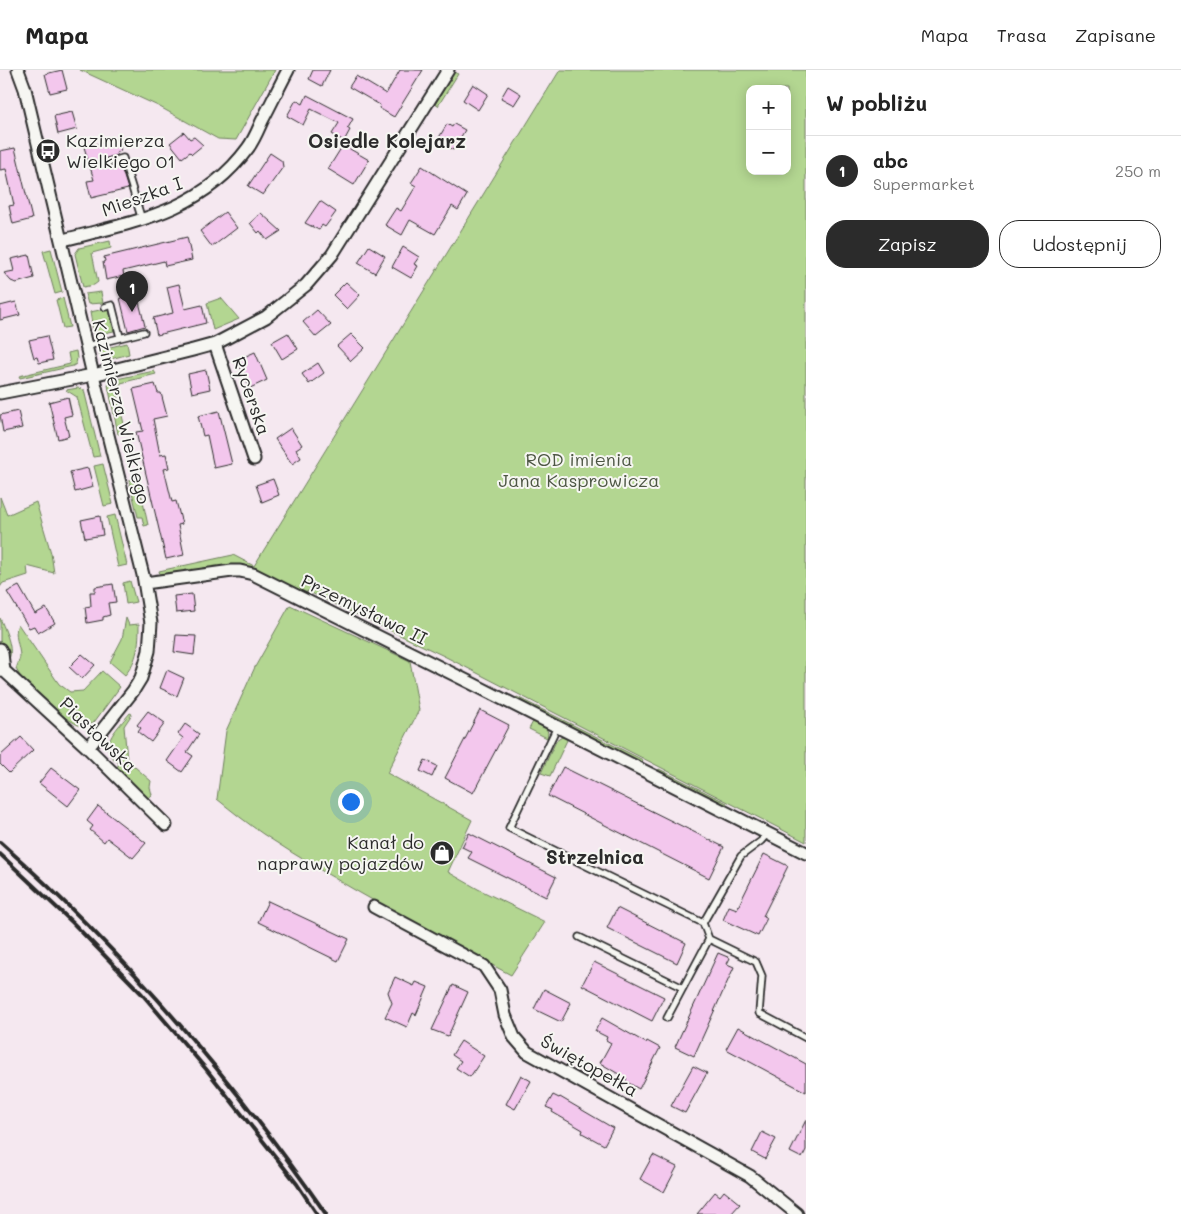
<!DOCTYPE html>
<html lang="pl">
<head>
<meta charset="utf-8">
<style>
  :root { --surface:#fff; --page:#f6f6f6; --text:#222; --muted:#767676; --line:#e0e0e0; --accent:#2b2b2b }
  body { margin:0; font-family:Mali,sans-serif; background:var(--page); color:var(--text) }
  .controls { position:absolute; right:15px; top:15px; display:grid; overflow:hidden; border-radius:10px; box-shadow:0 2px 12px #0003 }
  .controls button { width:45px; height:45px; display:grid; place-items:center; padding:0; border:0; border-bottom:1px solid var(--line); background:var(--surface); color:var(--text); font:25px sans-serif }
  .you { position:absolute; left:350px; top:731px; width:18px; height:18px; margin:-12px; border:4px solid #fff; border-radius:50%; background:#1a73e8; box-shadow:0 0 0 8px #1a73e833 }
  .badge { display:grid; place-items:center; width:32px; height:32px; border-radius:50%; background:var(--accent); color:#fff; font-size:16px; font-weight:700 }
  .pin { position:absolute; translate:-50% -41px; filter:drop-shadow(0 1px 2px #0008) }
  .pin::after { content:''; position:absolute; top:26px; width:18px; height:15px; background:inherit; clip-path:polygon(0 0,100% 0,50% 100%) }
  .list { margin:0; padding:0; list-style:none }
  h2 { display:flex; justify-content:space-between; align-items:center; height:65px; margin:0; padding:0 20px; font-size:21px }
  h2 small { font-size:16px; font-weight:400; color:var(--muted) }
  .list li { display:grid; grid-template-columns:32px 1fr auto; gap:15px; align-items:center; box-sizing:border-box; height:70px; padding:0 20px; border-top:1px solid var(--line) }
  .list b { display:block; font-size:19px; white-space:nowrap }
  .list p { margin:0; font-size:16px; white-space:nowrap; color:var(--muted) }
  .list em { font-size:16px; font-style:normal; color:var(--muted) }
  .actions { display:flex; gap:10px; padding:15px 20px }
  .actions a { flex:1; padding:11px 0; border:1px solid var(--accent); border-radius:20px; text-align:center; font-size:18px; color:var(--accent) }
  .actions .main { background:var(--accent); color:#fff }
  .map { position:relative; flex:none; width:806px; height:1144px; overflow:hidden }
  header { display:flex; align-items:center; gap:30px; box-sizing:border-box; height:70px; padding:0 25px; background:var(--surface); border-bottom:1px solid var(--line) }
  header strong { font-size:24px }
  nav { display:flex; gap:28px; margin-inline-start:auto; font-size:18px }
  main { display:flex }
  aside { flex:1; background:var(--surface) }
  .map>svg:first-child { display:block }
  .green { fill:#b3d691; stroke:#6f805e; fill-rule:evenodd }
  .building { fill:#f3c7ed; stroke:#2b2b2b }
  .lines { fill:none; stroke-linecap:round; stroke-linejoin:round }
  .service-casing { stroke:#2b2b2b; stroke-width:9 }
  .minor-casing { stroke:#2b2b2b; stroke-width:15 }
  .service { stroke:#f6f6f2; stroke-width:5.5 }
  .minor { stroke:#f6f6f2; stroke-width:11 }
  .rail { stroke:#2b2b2b; stroke-width:4 }
  .labels { text-anchor:middle; stroke-width:4; stroke-linejoin:round; paint-order:stroke }
  .poi-label { font-size:18px; fill:#2b2b2b; stroke:#f6f6f2; text-anchor:start }
  .street-label { font-size:18px; fill:#2b2b2b; stroke:#f6f6f2 }
  .park-label { font-size:18px; fill:#4d5644; stroke:#f6f6f2 }
  .neighbourhood-label { font-size:19px; font-weight:bold; fill:#2b2b2b; stroke:#f6f6f2 }
</style>
</head>
<body>
<header>
<strong>Mapa</strong>
<nav><a>Mapa</a><a>Trasa</a><a>Zapisane</a></nav>
</header>
<main>
<div class="map">
<svg width="806" height="1144" viewBox="0 0 806 1144">
  <rect width="100%" height="100%" fill="#f5e8f0"/>
  <filter id="ink" filterUnits="userSpaceOnUse"><feTurbulence type="fractalNoise" baseFrequency=".02" numOctaves="2"/><feDisplacementMap in="SourceGraphic" scale="10" xChannelSelector="R" yChannelSelector="G"/><feConvolveMatrix kernelMatrix="1 2 1 2 8 2 1 2 1" color-interpolation-filters="sRGB"/></filter>
  <g filter="url(#ink)">
    <path class="green" d="M80 0H275L236 70 218 69 158 36Z
      M560 0H806V772L444 586 307 521 306 526 214 498 160 504 159 501 233 485 254 496ZM750 19H787V101H750Z
      M454 2 458 4 438 36 435 34Z
      M110 171 111 178 92 183 98 212 94 215 83 217 75 184 79 178Z
      M51 179 62 222 55 224 43 181Z
      M101 222 103 233 88 234 85 224Z
      M63 228 70 257 63 258 56 230Z
      M221 228 239 249 213 260 207 233Z
      M100 240 109 241 114 261 94 265 90 242Z
      M127 273 129 284 107 290 101 287 98 280Z
      M76 281 77 288 76 294 73 296 20 308 19 306 70 294 68 283Z
      M154 301 156 304 121 313 116 321 126 362 118 364 108 315 112 310Z
      M78 318 84 320 100 386 93 387 77 327 66 320Z
      M103 394 113 434 104 436 94 396Z
      M138 409 148 455 144 456 142 447H138L129 410Z
      M0 427 7 445 36 432 51 483 54 503 27 496 28 505 3 513 0 517V505L2 504 0 501Z
      M115 445 127 495 118 497 107 447Z
      M130 511 136 532 126 534 123 513Z
      M290 535 410 591 419 640 387 703 472 750 448 802 478 819 545 852 511 905C427 860 342 816 263 764 247 753 232 741 217 729L226 661 255 597Z
      M0 548C5 560 15 580 8 591L0 573Z
      M126 548 129 555 139 554C139 573 138 590 125 605L110 592 122 569Z
      M18 554 59 614 70 622 83 621 102 601 120 617 95 651 90 655H78L64 647 24 613 16 599C17 596 19 591 20 587 20 576 13 565 18 554Z
      M517 627 643 690 641 693 515 629Z
      M130 643 132 644 124 656 127 690 151 711 150 717 152 725 147 729 127 712 126 707 117 698 119 693C117 691 112 688 110 685 102 671 122 653 130 643Z
      M534 650 546 657 548 663 547 668 529 659Z
      M562 667 568 668 550 706 541 703 556 671Z
      M659 699 727 733 726 736 657 702Z"/>
    <path class="building" d="M62 0 67 19 50 23 45 4Z
      M313 0H330L322 16 309 9Z
      M400 0H423L394 47 379 38 380 35 349 17 356 6 386 24Z
      M473 14 488 24 478 40 463 30Z
      M508 16 521 24 514 35 501 28Z
      M307 25 353 49 348 58H347L350 60 344 71 332 64 339 53 311 39 303 55 287 46 296 30 303 34Z
      M72 42 77 59 58 64 54 46Z
      M447 54 452 57 454 54 465 60 453 80 437 71Z
      M184 62 190 69 194 67 203 75 192 84 190 82 182 88 170 73Z
      M118 69 121 81 116 83 117 85 103 89 101 94 105 98 120 94 128 119 91 128 87 111 94 110 84 77Z
      M343 75 369 90 354 115 328 99Z
      M15 78 32 149 13 154 9 136 14 135 6 99 0 100V81Z
      M270 83 282 91 283 97 263 125 248 116Z
      M422 96 467 125 458 140 452 136 435 164 410 150 402 165 385 155 396 138 401 141 416 116 411 113Z
      M320 131 336 142 325 157 322 155 319 160 305 153Z
      M225 142 237 158 212 177 200 161Z
      M261 143 281 161 267 170 260 161 258 163 250 153Z
      M187 167 192 190 165 196 164 191 123 201 124 206 106 210 103 192 105 191 104 187Z
      M369 176 385 186 375 203 358 193Z
      M403 177 419 187 414 194 418 196 411 208 392 197Z
      M29 185 34 208 16 213 11 211 4 203 14 201 11 189Z
      M346 212 360 225 347 239 333 225Z
      M179 214 185 239 202 235 206 253 157 265 153 248 173 243 167 217Z
      M137 224 145 256 128 261 120 228Z
      M16 232 20 245 0 250V236Z
      M317 240 331 255 316 267 303 252Z
      M288 263 298 279 282 289 272 272Z
      M351 264 365 278 351 291 337 276Z
      M47 266 53 290 39 293 37 287 34 288 29 270Z
      M255 282 267 310 250 318 237 290Z
      M318 293 324 303 309 314 302 304Z
      M206 300 210 319 192 323 188 304Z
      M155 314 158 323H161L167 346 153 349 160 385 166 384 169 398 164 399 172 432 176 431 182 454 178 455 184 485 166 489 136 362 143 361 133 319Z
      M68 327 72 345 64 347 69 366 58 369 49 332Z
      M18 341 22 358 3 362 0 345Z
      M219 341 232 394 214 398 207 365 203 366 198 346Z
      M291 358 302 375 296 379 301 388 292 394 275 369Z
      M88 398 93 417 75 422 70 402Z
      M273 409 279 425 262 432 256 415Z
      M100 446 103 465 85 468 81 450Z
      M113 514 116 532 108 533 110 545 103 547V550L87 553 85 537 91 536 90 522H95V517Z
      M19 516 35 544 46 538 55 553 38 563 34 556 29 558 7 522Z
      M192 524 194 541 176 543 174 526Z
      M176 565 196 566 194 585 174 582Z
      M82 584 95 595 82 609 69 597Z
      M167 600 184 608 177 626 160 618Z
      M480 640 509 655 473 723 445 708Z
      M148 641 165 653 151 672 138 662 141 658 137 655Z
      M185 654 199 664 187 682 193 686 182 702 167 691 183 668 178 664Z
      M21 667 33 680 9 703 0 694V686Z
      M425 690 437 696 432 707 420 701Z
      M563 697 724 777 709 808 548 726Z
      M51 698 80 720 68 736 39 713Z
      M98 736 146 773 133 788 107 768 104 772 90 760 93 756 87 751Z
      M469 763 556 807 546 827 468 788 472 782 462 777Z
      M764 784 788 796 763 846 767 848 758 866 723 850 729 836 737 839Z
      M268 831 349 869 338 891 258 852Z
      M617 838 686 873 677 893 607 858Z
      M718 883 730 888 727 894 734 897 694 986 675 977Z
      M594 892 664 927 652 951 582 915Z
      M395 907 414 916 416 912 428 917 416 945 413 943 407 957 385 947 392 933 388 922Z
      M453 915 468 922 448 966 432 960Z
      M544 919 571 933 561 952 534 939Z
      M602 948 646 973 647 971 660 978 639 1019 625 1011 627 1009 600 993 611 973 606 970 607 967 595 961Z
      M738 957 806 994V1022L726 979Z
      M461 971 484 986 470 1007 456 998 461 991 452 985Z
      M693 996 707 1003 685 1043 671 1036Z
      M521 1005 531 1011 515 1039 506 1034Z
      M553 1025 559 1028 560 1027 613 1058 604 1075 582 1063 583 1060 552 1042 553 1040 546 1037Z
      M806 1050V1080L802 1088 790 1082Z
      M762 1062 776 1069 765 1089 752 1082Z
      M653 1085 677 1097 664 1122 640 1109Z
      M724 1121 740 1134 731 1144H697L715 1122 720 1126Z"/>
    <g class="lines">
      <defs>
        <path id="service" d="M106 93 123 88 142 150
          M105 237 112 235 120 267
          M87 276 144 262
          M557 657 509 758 703 853 709 869 756 892 762 906 759 943 806 968
          M703 853 741 786 761 771 767 764
          M579 867 683 918
          M667 948 709 869"/>
        <path id="minor" d="M18 0 25 19 93 305 143 505 151 553 149 581 141 608 133 621 88 678
          M63 170C134 152 201 142 248 78 254 70 258 60 262 51 271 34 279 17 288 0
          M215 274 254 389
          M0 323 93 305 193 280 215 274 266 247 306 215 332 185 448 0
          M145 513 232 501H240L253 504 475 615 806 783
          M0 579 2 583 4 601
          M0 597 88 678 166 755
          M374 837 484 896 500 920 505 945 514 967 527 982 750 1106 797 1144"/>
      </defs>
      <use href="#service" class="service-casing"/>
      <use href="#minor" class="minor-casing"/>
      <use href="#service" class="service"/>
      <use href="#minor" class="minor"/>
      <path class="rail" d="M0 772C124 882 232 1008 326 1144
        M0 784 73 853 142 924 206 999 297 1114 317 1144"/>
    </g>
  </g>
  <defs>
    <symbol id="bus-disc" viewBox="-11 -11 22 22"><circle r="9.5" fill="#2b2b2b" stroke="#f6f6f2"/><path d="M-5-6H5V4H4V6H2V4H-2V6H-4V4H-5ZM-3.5-4V0h7V-4ZM-3.5 1.2v1.5H-2V1.2ZM2 1.2v1.5H3.5V1.2Z" fill="#fff"/></symbol>
    <symbol id="shop-disc" viewBox="-11 -11 22 22"><circle r="9.5" fill="#2b2b2b" stroke="#f6f6f2"/><path d="M-5-2.5h2.3a2.7 3.5 0 0 1 5.4 0H5L5.5 6h-11ZM-1.5-2.5h3a1.5 2.3 0 0 0-3 0Z" fill="#fff"/></symbol>
  </defs>
  <g fill-rule="evenodd">
    <use href="#bus-disc" x="34" y="67" width="28" height="28"/>
    <use href="#shop-disc" x="428" y="769" width="28" height="28"/>
  </g>
  <g class="labels">
    <g class="poi-label">
      <text x="66" y="77">Kazimierza<tspan x="66" dy="21">Wielkiego 01</tspan></text>
      <text x="424" y="779" text-anchor="end">Kanał do<tspan x="424" dy="21">naprawy pojazdów</tspan></text>
    </g>
    <g class="street-label">
      <text transform="translate(142 127) rotate(-20)" y="6">Mieszka I</text>
      <text transform="translate(251 326) rotate(71)" y="6">Rycerska</text>
      <text transform="translate(121 342) rotate(76)" y="6">Kazimierza Wielkiego</text>
      <text transform="translate(364 540) rotate(26)" y="6">Przemysława II</text>
      <text transform="translate(98 665) rotate(44)" y="6">Piastowska</text>
      <text transform="translate(589 996) rotate(29)" y="6">Świętopełka</text>
    </g>
    <g class="park-label">
      <text x="579" y="396">ROD imienia<tspan x="579" dy="21">Jana Kasprowicza</tspan></text>
    </g>
    <g class="neighbourhood-label">
      <text x="387" y="78">Osiedle Kolejarz</text>
      <text x="595" y="794">Strzelnica</text>
    </g>
  </g>
</svg>
<div class="controls">
<button>+</button>
<button>−</button>
</div>
<div class="you"></div>
<div class="pin badge" style="left:132px;top:242px">1</div>
</div>
<aside>
<h2>W pobliżu<small></small></h2>
<ul class="list">
<li><span class="badge">1</span><div><b>abc</b><p>Supermarket</p></div><em>250 m</em></li>
</ul>
<div class="actions"><a class="main">Zapisz</a><a>Udostępnij</a></div>
</aside>
</main>
</body>
</html>
